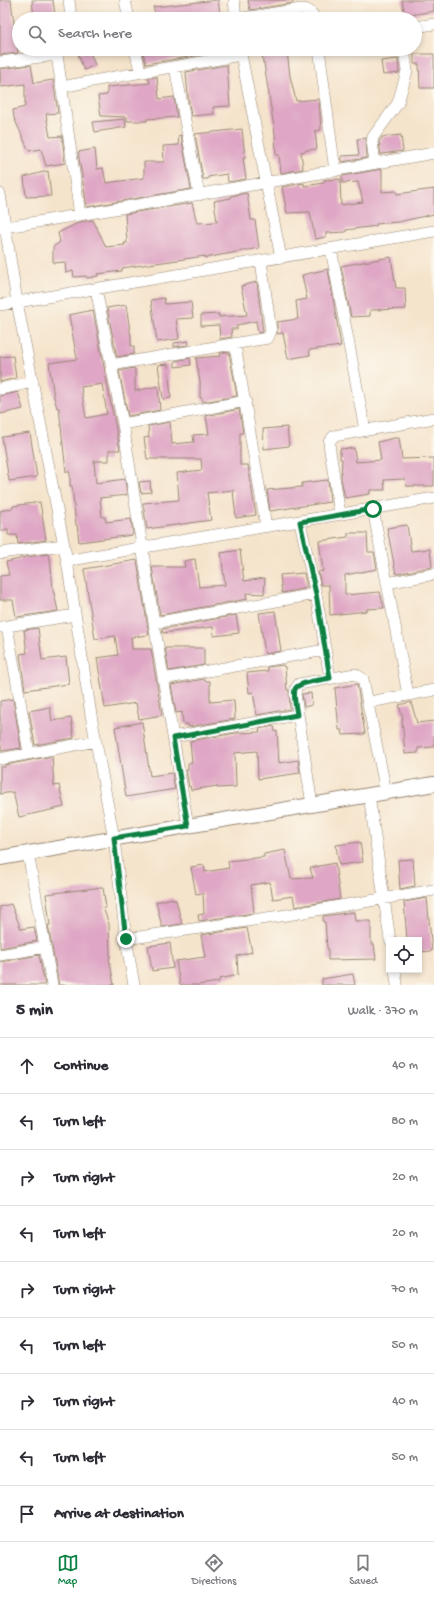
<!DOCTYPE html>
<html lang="en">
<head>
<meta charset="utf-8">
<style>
  :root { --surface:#fff; --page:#f2f2f3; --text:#2b2b33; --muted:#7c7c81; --line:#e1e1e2; --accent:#0b8043 }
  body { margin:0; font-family:"Gochi Hand",sans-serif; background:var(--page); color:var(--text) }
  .controls { position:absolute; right:12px; bottom:12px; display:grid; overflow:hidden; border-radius:0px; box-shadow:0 2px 6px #0003 }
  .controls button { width:36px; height:36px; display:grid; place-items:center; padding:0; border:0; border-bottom:1px solid var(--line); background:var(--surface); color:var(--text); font:20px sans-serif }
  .stop { position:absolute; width:12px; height:12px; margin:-9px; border:3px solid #0b8043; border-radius:50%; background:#fff }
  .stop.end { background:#0b8043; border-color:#fff; box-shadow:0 1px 4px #0008 }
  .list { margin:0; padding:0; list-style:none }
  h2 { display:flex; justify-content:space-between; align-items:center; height:52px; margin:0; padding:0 16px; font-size:17px }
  h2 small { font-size:13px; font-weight:400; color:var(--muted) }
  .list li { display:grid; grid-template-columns:26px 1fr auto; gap:12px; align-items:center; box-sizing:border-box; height:56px; padding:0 16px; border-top:1px solid var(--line) }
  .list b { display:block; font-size:15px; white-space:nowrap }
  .list em { font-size:13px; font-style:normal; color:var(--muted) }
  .icon { flex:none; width:22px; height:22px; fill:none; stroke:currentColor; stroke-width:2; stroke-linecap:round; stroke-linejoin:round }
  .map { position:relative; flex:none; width:434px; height:985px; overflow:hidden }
  .search { position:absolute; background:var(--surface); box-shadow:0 2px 6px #0003; left:12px; right:12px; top:12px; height:44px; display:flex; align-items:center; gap:10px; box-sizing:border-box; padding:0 14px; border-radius:22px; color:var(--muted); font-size:15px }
  .sheet { height:556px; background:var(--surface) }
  nav { display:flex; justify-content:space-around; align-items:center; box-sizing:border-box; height:56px; border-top:1px solid var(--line); background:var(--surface); font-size:11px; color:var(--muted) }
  nav a { display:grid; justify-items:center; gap:2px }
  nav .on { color:var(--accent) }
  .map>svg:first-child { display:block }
  .building { fill:#dfa7c5; fill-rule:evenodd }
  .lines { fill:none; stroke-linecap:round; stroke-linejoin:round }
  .minor-casing { stroke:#988775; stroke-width:12 }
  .tertiary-casing { stroke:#988775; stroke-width:16 }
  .minor { stroke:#fff; stroke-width:11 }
  .tertiary { stroke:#fff; stroke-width:14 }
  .route { stroke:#0b8043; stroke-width:5 }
</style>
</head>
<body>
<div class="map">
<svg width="434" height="985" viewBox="0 0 434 985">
  <rect width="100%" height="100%" fill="#fbf7ec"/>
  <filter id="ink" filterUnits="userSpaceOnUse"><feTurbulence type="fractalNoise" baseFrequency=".025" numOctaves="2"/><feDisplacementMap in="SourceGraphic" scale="8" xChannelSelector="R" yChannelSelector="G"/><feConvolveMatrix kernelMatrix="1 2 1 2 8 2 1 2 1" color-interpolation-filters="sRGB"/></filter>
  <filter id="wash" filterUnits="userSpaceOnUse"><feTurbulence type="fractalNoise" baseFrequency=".012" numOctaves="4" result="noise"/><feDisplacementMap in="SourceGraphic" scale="16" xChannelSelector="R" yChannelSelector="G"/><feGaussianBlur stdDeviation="0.9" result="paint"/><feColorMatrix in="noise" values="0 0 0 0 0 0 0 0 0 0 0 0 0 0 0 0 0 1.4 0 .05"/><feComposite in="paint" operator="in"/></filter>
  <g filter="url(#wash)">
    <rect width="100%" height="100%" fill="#f5e4cc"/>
    <g id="blocks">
      <path class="building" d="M0 0H11L14 24 19 23V34H16L18 53 0 55Z
        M32 0H53L55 15 34 18Z
        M218 0 221 19H157L153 7Z
        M248 0H293V3L250 10Z
        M402 0H434V11L405 16Z
        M142 49H225V51L146 64Z
        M89 50 95 65 84 70 78 54Z
        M287 51 290 76 296 101 319 99 321 130 315 131 317 149 306 150V151L301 152 303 169 281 173 279 155H276L275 134 264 63H263L262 52Z
        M414 54H434V88H420L419 64H414Z
        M398 59 399 73 383 75 381 61Z
        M31 65 34 83 53 80 58 113 46 114 50 137 62 136 65 163 46 166 41 149 29 151 14 118 13 110 25 107V84L1 87 0 69Z
        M227 65 230 106 213 107 214 114 191 116 188 96 186 72Z
        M157 77 159 99 174 97 177 117 147 119V121H127V117L101 116 98 96 107 95V87L150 83 148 78Z
        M125 119 126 127 95 132 93 122Z
        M242 129 245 158H243L246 179 228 182 227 174 208 177V179H203L195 134Z
        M181 135 191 189 87 207 78 152 95 149 97 169 103 168 106 183 144 178V162H164L163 146 179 145 178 136Z
        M401 135 403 151 382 154 381 155 379 142 382 137Z
        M366 138 367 158 342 162V156L359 155 357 139Z
        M382 169V192L396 191 397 194 434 189V214L398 222 376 224V226L346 230V232L326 233V237L315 239 310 212 287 213 282 187 304 183V186L324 183V180L340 179 341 205 363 202 358 182 342 183V176Z
        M48 171 51 196 26 197 24 177Z
        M247 193 251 220H255L259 248 205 258V256L122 268V271L97 274 98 276 87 278 86 276 74 277 73 271 66 273 65 262 53 263V247L60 242 58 233 80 222 93 220 106 247 125 245 124 243H127L125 214 192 203 197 223 217 222 214 201 231 198V196Z
        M391 257 396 288H405L406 309 370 310V316L351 317 341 266Z
        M328 269 341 346 309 350 310 355 288 359 283 333 277 334V322L298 319 296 301 307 299 302 275Z
        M257 282 263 332 258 333 256 321 237 325V329H231L232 337 220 339 219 325 201 326V315L219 314V317L247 315 241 286Z
        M164 298 165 304 191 302 193 318 176 319 179 339 157 342 151 300Z
        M126 305 131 337V346H134V354L117 357 107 308Z
        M93 310 120 450H109V461H94L96 483 125 479 127 495 100 498 102 517H105L106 522 131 519 133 535 79 542 77 525H76L72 486H70V472H66L59 408H57L54 397 49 363 77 359 69 315ZM102 384 107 414 86 418 81 387Z
        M188 341 189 345 174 347V343Z
        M229 352 237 396 203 402 202 398H200V382L196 358 221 356 220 353Z
        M13 356 16 378 0 382V357Z
        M190 358 191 365 175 367V361Z
        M168 364 171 398 163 399 158 365Z
        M134 368 135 369V391L158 386 160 410 128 416 119 371Z
        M18 392 23 409 0 414V396Z
        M239 409 243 433H240V465H248L256 515 236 518 233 490 207 493 211 520 147 529 143 503 179 500 177 473 202 470 201 459H147L144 438 149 437 148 426 170 422 172 444 194 442 193 435 209 434 206 416Z
        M287 427 289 446 264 449 263 429Z
        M30 433 37 477 9 481 2 437Z
        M394 438H399L402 459 434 458V486H406L405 479 384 480 385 490H370V494L345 498 341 478 342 459H340V449L354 448 356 462 381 460 378 442Z
        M328 480 330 502 270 511 267 490 302 487V483Z
        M150 481 151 492 141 493 139 482Z
        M40 502 46 540 18 544 17 535H8V529L0 531V511L13 508V506Z
        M407 525 411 551 430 549 432 567 396 574 387 528Z
        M348 533H367L368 552H374L377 569 345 575V595L380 592 384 608 367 609V611L330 615 329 585H321L318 572 323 571 319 541 348 537Z
        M240 550 244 581 265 578 264 594 246 593 247 599 160 615 152 567H185L184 561 195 559 199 587 225 585 221 553Z
        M48 554 49 558H50L53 589 58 611 16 617 13 600H0V576L9 575 6 562 20 559V558Z
        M137 560 149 635 131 637 132 649H151L162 715 139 719 136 703 105 708 97 658 118 655 115 636 95 639 84 569Z
        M304 573 307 588 282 593 280 575Z
        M275 611 281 651 265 654 259 613Z
        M236 615 239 633 214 636 213 627 163 633 162 629Z
        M38 628 42 660 66 657 69 684 25 690 20 654 27 653 24 630Z
        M165 648H204V665L169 671Z
        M283 665 284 667H285L287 690H289L290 709 257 715 253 692 249 693 247 673 268 671 267 667Z
        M204 679 205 681H210V702L234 700 235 719 188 727V724H183L182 712 176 713 171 685Z
        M357 684 365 734 343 735 342 730H339L335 688Z
        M311 693 312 705 304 707 302 694Z
        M13 699 21 748 2 751 0 742V701Z
        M411 702 417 723 434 721V747L418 748V753L405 754 402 719H403L399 705Z
        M50 707 52 721 71 718 74 738 35 745 29 711Z
        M142 722 150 776 172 773 175 789 126 797 115 727Z
        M274 726 275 732 277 731 279 763 298 760 300 773 258 779 257 751 235 753 236 787 217 788V786L191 790 190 786 189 787 186 770H188V763H192L190 741 236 733 260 732 259 729Z
        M52 756 54 786 59 785 64 807 19 817 13 792 0 794V767H5V765Z
        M360 842 363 862 339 865 336 845Z
        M285 850 291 879 313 878 310 868 335 863 340 899 295 907 293 896 273 899 270 882 251 885 254 913 199 921 198 915 204 914 203 893 196 894 191 867 204 865 205 872 229 868 228 861 264 857V854Z
        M413 859 415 886 400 889 398 860Z
        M103 887 106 908H103L109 924 110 958H109L114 985H59L48 925H50L46 894Z
        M173 898V900H176L182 924 162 927 156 902Z
        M427 898 432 951 419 952V940H407L404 902Z
        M11 904 21 929 34 927 37 941 0 948V907Z
        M354 912 355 921H371V944H374L376 959 328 960V948H327L325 922H323V916Z
        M247 928 252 952 237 956 238 975 219 979V982L198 985H180L176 961 205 957 201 935Z
        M170 943 173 968 152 971 148 946Z
        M39 955 45 985H0V962Z
        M353 974 355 985H322V979Z"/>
    </g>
  </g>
  <g filter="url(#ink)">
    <use href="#blocks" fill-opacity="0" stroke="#988775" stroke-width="1"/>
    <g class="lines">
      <defs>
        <path id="minor" d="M69 0 71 19
          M125 0 129 19
          M234 0 236 19
          M237 19 301 9C308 9 312 12 315 19
          M415 27 434 24
          M135 49 140 71
          M240 49 281 258
          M319 49 335 171
          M0 62 57 55 80 215
          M175 67 199 195
          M62 87C121 75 181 66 241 55
          M375 163 372 142 373 137 398 103 407 71 404 49
          M0 194 17 302 67 561 91 715 114 839 126 939 134 985
          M0 228C145 205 289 178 434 153
          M331 249 365 430
          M96 289 123 424 246 401
          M0 305 434 231
          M235 345 266 526
          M111 365 268 338 271 331 261 261
          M0 389 33 382
          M123 424 154 623 188 826
          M340 514 330 451 329 442 334 436 434 418
          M300 522 316 594 330 678
          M0 553 64 545
          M67 561C189 538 312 520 434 498
          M387 583 434 574
          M154 623 316 594
          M7 626 29 753
          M1 627 75 615
          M163 679 325 650
          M408 695 434 690
          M369 702 408 695 373 509
          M173 737 297 715
          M0 759 96 741
          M369 795 390 940
          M312 805 295 694 296 688 299 684 355 674 363 679 386 792
          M28 853 52 985
          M126 939 287 915 434 890
          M0 955 45 947
          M395 970 397 985"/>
        <path id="tertiary" d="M0 858 434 784"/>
      </defs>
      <use href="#minor" class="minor-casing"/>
      <use href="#tertiary" class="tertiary-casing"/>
      <use href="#minor" class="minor"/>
      <use href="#tertiary" class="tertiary"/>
    </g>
  </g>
  <g class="lines" filter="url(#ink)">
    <path class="route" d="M126 939 114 838 188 826 173 738 297 715C296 707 293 696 295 689 298 682 322 680 330 678L316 594 300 522 373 509"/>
  </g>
</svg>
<div class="controls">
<button><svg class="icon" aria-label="locate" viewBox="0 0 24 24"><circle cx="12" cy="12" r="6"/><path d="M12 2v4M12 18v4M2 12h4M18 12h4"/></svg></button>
</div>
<div class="stop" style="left:373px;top:509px"></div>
<div class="stop end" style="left:126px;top:939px"></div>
<div class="search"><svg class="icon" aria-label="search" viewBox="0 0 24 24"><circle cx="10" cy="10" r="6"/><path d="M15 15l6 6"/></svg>Search here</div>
</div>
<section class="sheet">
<h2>5 min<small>Walk · 370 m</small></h2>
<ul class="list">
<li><svg class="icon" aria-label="ahead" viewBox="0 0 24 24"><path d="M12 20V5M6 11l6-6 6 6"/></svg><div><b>Continue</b></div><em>40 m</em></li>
<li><svg class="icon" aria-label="left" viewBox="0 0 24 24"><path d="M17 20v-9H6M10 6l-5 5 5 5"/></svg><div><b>Turn left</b></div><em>80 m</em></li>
<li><svg class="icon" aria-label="right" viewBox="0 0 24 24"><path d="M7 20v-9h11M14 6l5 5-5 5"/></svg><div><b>Turn right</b></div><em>20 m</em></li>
<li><svg class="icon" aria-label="left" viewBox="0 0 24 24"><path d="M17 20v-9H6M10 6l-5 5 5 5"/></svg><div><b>Turn left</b></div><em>20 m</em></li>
<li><svg class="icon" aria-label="right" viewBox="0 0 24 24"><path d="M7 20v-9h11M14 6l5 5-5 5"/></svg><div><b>Turn right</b></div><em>70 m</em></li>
<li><svg class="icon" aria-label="left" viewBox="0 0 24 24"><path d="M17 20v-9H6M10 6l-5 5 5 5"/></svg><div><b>Turn left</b></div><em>50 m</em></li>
<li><svg class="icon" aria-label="right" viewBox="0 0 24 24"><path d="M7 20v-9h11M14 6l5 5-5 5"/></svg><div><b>Turn right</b></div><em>40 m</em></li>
<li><svg class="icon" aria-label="left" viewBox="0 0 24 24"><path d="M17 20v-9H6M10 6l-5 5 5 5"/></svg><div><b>Turn left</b></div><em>50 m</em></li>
<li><svg class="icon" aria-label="arrive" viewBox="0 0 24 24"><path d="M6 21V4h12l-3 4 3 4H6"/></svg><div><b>Arrive at destination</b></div></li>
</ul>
</section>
<nav>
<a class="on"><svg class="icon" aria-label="map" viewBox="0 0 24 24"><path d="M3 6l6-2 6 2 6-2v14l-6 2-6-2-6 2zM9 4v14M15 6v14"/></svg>Map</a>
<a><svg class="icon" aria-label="directions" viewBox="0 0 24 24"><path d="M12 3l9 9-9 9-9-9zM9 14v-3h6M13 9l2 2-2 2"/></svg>Directions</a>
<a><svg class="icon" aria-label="saved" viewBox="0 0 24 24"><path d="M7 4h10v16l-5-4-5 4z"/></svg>Saved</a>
</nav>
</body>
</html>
